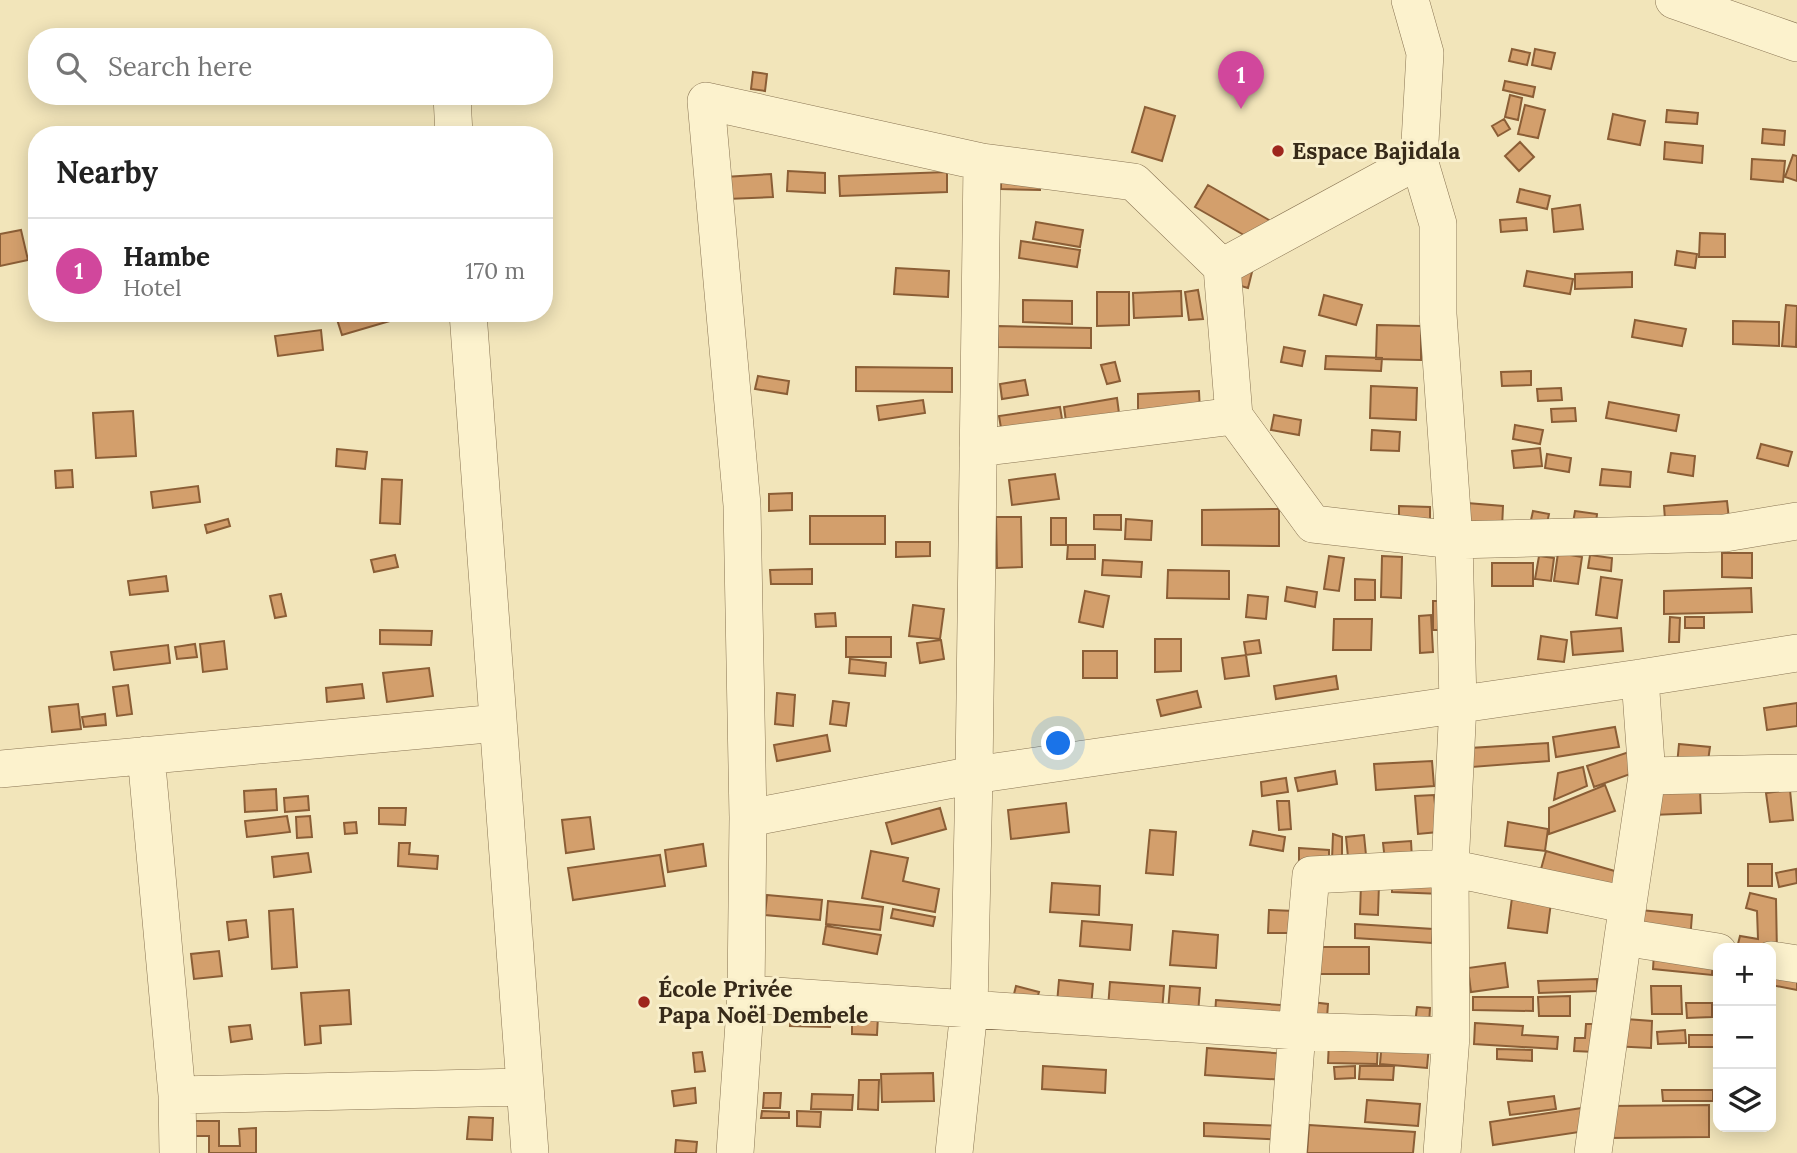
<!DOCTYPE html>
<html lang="en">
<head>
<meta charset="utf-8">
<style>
  :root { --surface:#fff; --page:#f6f6f6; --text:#222; --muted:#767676; --line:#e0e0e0; --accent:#2563eb }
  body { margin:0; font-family:Lora,serif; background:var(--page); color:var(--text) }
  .controls { position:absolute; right:21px; bottom:21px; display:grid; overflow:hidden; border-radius:14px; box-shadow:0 4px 18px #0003 }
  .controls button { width:63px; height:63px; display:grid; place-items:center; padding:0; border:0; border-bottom:2px solid var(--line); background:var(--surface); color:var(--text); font:35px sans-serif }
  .you { position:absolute; left:1059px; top:744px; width:24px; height:24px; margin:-18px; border:5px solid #fff; border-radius:50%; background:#1a73e8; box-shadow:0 0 0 10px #1a73e833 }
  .badge { display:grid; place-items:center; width:46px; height:46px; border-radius:50%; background:var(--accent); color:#fff; font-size:23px; font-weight:700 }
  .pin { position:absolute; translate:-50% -58px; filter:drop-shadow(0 2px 4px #0008) }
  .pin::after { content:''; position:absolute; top:37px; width:24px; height:21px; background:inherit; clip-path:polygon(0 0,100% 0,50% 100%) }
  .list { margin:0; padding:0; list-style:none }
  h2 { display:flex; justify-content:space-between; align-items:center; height:91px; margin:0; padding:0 28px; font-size:30px }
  h2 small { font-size:23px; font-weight:400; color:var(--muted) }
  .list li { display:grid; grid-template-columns:46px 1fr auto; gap:21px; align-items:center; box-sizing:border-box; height:105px; padding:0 28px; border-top:2px solid var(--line) }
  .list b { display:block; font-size:26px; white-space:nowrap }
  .list p { margin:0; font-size:23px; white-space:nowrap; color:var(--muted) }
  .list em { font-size:23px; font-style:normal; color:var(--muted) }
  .icon { flex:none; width:38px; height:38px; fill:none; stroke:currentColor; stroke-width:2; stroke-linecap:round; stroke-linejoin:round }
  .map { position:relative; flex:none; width:1797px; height:1153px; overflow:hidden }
  .search { position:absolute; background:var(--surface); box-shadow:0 4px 18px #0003; left:28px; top:28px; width:525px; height:77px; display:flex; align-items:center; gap:18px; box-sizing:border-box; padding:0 24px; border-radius:28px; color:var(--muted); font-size:26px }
  .panel { position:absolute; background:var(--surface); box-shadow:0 4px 18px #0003; left:28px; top:126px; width:525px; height:196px; border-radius:28px }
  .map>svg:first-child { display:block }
  .building { fill:#d39f6c; stroke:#8b5e36; stroke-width:2 }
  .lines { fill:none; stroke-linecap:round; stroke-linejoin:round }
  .minor-casing { stroke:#897453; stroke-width:38 }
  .minor { stroke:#fcf2cd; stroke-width:37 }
  .poi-dot { fill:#9e261d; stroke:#f8eeca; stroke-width:2.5 }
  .labels { text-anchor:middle; stroke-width:6; stroke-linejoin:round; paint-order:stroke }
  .poi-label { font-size:23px; font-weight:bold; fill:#372a19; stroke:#f8eeca; text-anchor:start }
</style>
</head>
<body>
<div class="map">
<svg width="1797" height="1153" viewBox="0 0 1797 1153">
  <rect width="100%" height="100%" fill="#f2e5ba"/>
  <path class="building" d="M1512 49 1530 53 1527 65 1509 61Z
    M1535 49 1555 53 1551 69 1532 65Z
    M753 72 767 74 765 91 751 89Z
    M1505 81 1535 87 1533 97 1503 90Z
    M1510 95 1522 98 1518 120 1505 117Z
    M1525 105 1545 110 1538 138 1518 134Z
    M1145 107 1175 116 1162 161 1132 152Z
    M1667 110 1698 113 1697 124 1666 122Z
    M1613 114 1645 121 1640 145 1608 139Z
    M1504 119 1510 129 1498 136 1492 126Z
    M1763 129 1785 131 1784 145 1762 143Z
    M1520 142 1534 157 1519 171 1505 156Z
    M1665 142 1703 146 1702 163 1664 159Z
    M1793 155 1797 156V181L1785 177Z
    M1752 159 1785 161 1783 182 1751 179Z
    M788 171 825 173V193L787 191Z
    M947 172V192L840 196 839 176Z
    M771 174 773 197 727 199 725 177Z
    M1001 175 1040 176V190L1001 189Z
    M1208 185 1269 220 1256 242 1195 207Z
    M1520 189 1550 196 1547 209 1517 202Z
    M1580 205 1583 229 1554 232 1552 209Z
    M1526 218 1527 230 1501 232 1500 220Z
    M1036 222 1083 230 1080 247 1033 239Z
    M21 230 28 260 0 266V234Z
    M1700 233 1725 234V257H1699Z
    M1021 241 1080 250 1077 267 1019 258Z
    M1677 251 1697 254 1695 268 1675 265Z
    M896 268 949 271 948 297 894 294Z
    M1238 268 1252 272 1248 288 1234 284Z
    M1527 271 1573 279 1570 294 1524 286Z
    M1632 272V287L1575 289V274Z
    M1198 290 1203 319 1189 320 1185 292Z
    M1181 291 1182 316 1134 318 1133 293Z
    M1097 292H1129V325L1097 326Z
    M1324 295 1362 305 1356 325 1319 315Z
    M1023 300 1072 301V324L1023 322Z
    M1786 305 1797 306 1796 347 1782 346Z
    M335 313H399L400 318 342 335Z
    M1635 320 1686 329 1682 346 1632 337Z
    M1733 321 1779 322V346L1733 344Z
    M1377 325 1421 326V360L1376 359Z
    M998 326 1091 328V348L998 347Z
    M321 330 323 350 278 356 275 336Z
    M1284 347 1305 351 1302 366 1281 362Z
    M1326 356 1382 358 1381 371 1325 369Z
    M1115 362 1120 381 1107 384 1101 365Z
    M856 367 952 368V392L856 391Z
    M1531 371V385L1502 386 1501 372Z
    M758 376 789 381 787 394 755 389Z
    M1025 380 1028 395 1002 399 1000 384Z
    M1371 386 1417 388 1416 420 1370 418Z
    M1561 388 1562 400 1538 401 1537 389Z
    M1199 391 1200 412 1138 415V394Z
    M1117 398 1120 421 1067 429 1064 407Z
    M923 400 925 413 879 420 877 406Z
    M1609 402 1679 415 1676 431 1606 418Z
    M1060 407 1064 431 1003 440 999 416Z
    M1575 408 1576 421 1552 422 1551 409Z
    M133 411 136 456 96 458 93 413Z
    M1274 415 1301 420 1299 435 1271 430Z
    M1515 425 1543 430 1540 444 1513 439Z
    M1372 430 1400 432 1399 451 1371 450Z
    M1761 444 1792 452 1788 466 1757 458Z
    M1540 448 1542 466 1514 468 1512 451Z
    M337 449 367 452 365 469 336 466Z
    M1671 453 1695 456 1693 476 1668 472Z
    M1547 454 1571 458 1569 472 1545 468Z
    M1602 469 1631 472 1630 487 1600 485Z
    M72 470 73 487 56 488 55 471Z
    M1055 474 1059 499 1012 505 1009 480Z
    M382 479 402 480 400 524 380 523Z
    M198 486 200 502 153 508 151 492Z
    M792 493V510L769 511V494Z
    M1727 501 1730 528 1666 533 1664 506Z
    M1467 503 1503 506 1502 528 1465 525Z
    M1399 506 1430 507V524L1399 523Z
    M1279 509V546L1202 545V510Z
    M1533 511 1549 514 1545 532 1529 529Z
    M1575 511 1597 514 1595 532 1572 529Z
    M1094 515H1121V530L1094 529Z
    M810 516H885V544H810Z
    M996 517H1021L1022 567 997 568Z
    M1051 518H1066V545H1051Z
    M228 519 230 526 207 533 205 525Z
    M1126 519 1152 521 1151 540 1125 539Z
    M896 542H930V556L896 557Z
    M1068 545H1095V559H1067Z
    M1558 553 1582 557 1578 584 1554 581Z
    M1722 553H1752V578L1722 577Z
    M395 555 398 567 374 572 371 560Z
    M1590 555 1612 558 1611 571 1588 568Z
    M1329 556 1344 558 1339 591 1324 589Z
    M1382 556 1402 557 1401 598 1381 597Z
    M1539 556 1554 558 1551 581 1535 579Z
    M1103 560 1142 562 1141 577 1102 575Z
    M1492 563H1533V586H1492Z
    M812 569V584H771L770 570Z
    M1168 570 1229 571V599L1167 598Z
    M166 576 168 591 130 595 128 581Z
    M1601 577 1622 580 1617 618 1596 615Z
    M1355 579 1375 580V600H1355Z
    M1287 587 1317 592 1315 607 1285 601Z
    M1751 588 1752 612 1664 614V591Z
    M1085 591 1109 596 1103 627 1079 622Z
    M281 594 286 616 275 618 270 596Z
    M1248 595 1268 597 1266 619 1246 617Z
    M1433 601H1443V630H1433Z
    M913 605 944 609 940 639 909 636Z
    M835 613 836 626 816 627 815 614Z
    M1431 615 1433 652 1420 653 1419 616Z
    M1670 617 1680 618 1679 642H1669Z
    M1685 617H1704V628H1685Z
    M1334 619H1372L1371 650H1333Z
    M1621 628 1623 651 1573 655 1571 632Z
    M380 630 432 631 431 645 380 644Z
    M1541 636 1567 640 1564 662 1538 659Z
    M846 637H891V657H846Z
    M1155 639H1181V671L1155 672Z
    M941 640 944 659 920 663 917 643Z
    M1259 640 1261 653 1246 655 1244 642Z
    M224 641 227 669 203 672 200 644Z
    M195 644 197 657 177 659 175 647Z
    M168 645 170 663 114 670 111 652Z
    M1083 651H1117V678H1083Z
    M1246 655 1249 676 1225 679 1222 658Z
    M850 659 886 663 885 676 849 673Z
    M429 668 433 696 387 702 383 673Z
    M1336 676 1338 689 1276 699 1274 686Z
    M362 684 364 698 327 702 326 688Z
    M128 685 132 714 117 716 113 687Z
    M1197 691 1201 707 1161 716 1157 700Z
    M777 693 795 695 793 726 775 724Z
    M833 701 849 703 846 726 830 724Z
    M1797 703V726L1767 730 1764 708Z
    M78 704 81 729 52 732 49 707Z
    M105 714 106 725 84 727 82 717Z
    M1615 727 1619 747 1556 757 1553 737Z
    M827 735 830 751 777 761 774 745Z
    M1548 743 1549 761 1472 767 1470 748Z
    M1679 744 1710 747 1707 768 1677 765Z
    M1629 752 1636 772 1594 787 1587 766Z
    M1432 761 1434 786 1376 790 1374 764Z
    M1583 767 1587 786 1554 800 1558 773Z
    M1335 771 1337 784 1298 791 1295 778Z
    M1286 778 1288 792 1262 796 1261 782Z
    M1605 785 1615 811 1549 834V808Z
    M276 789 277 810 245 812 244 791Z
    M1700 789 1701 813 1652 815 1650 791Z
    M1790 790 1793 820 1770 822 1766 793Z
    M1434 795 1438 832 1418 834 1415 796Z
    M308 796 309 810 285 812 284 798Z
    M1277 801H1289L1291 829 1279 830Z
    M1066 803 1069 832 1011 839 1008 810Z
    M379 808H406L405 825 379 824Z
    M940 808 946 829 892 844 886 823Z
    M287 816 290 832 247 837 245 821Z
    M310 816 312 837 297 838 296 817Z
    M590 817 594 849 566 853 562 820Z
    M356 822 357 833 345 834 344 823Z
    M1508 822 1548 829 1545 851 1505 846Z
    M1150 830 1176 832 1173 875 1146 873Z
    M1253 831 1285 837 1283 851 1250 845Z
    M1333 834 1342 837V861L1332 860Z
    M1364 835 1366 855 1348 857 1346 837Z
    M1411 841 1412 859 1385 861 1383 843Z
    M399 843H410L409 854 438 856 437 869 398 866Z
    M703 844 706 866 668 872 665 850Z
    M1299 848 1329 850V861L1299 860Z
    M871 851 908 858 903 881 939 889 935 912 862 898Z
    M1546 851 1625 874 1620 892 1541 869Z
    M308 853 311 872 274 877 272 857Z
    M660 855 665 886 573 900 568 868Z
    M1748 864H1772V886H1748Z
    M1796 869 1797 883 1779 887 1776 873Z
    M1392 881 1442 883V894L1392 892Z
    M1052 883 1100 886 1099 915 1050 912Z
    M1361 883 1379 884 1378 915 1360 914Z
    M1513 890 1552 895 1547 933 1508 928Z
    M1750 893 1776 899 1777 954 1771 948H1737L1740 936 1758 939 1757 911 1746 908Z
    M767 895 822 900 820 920 765 915Z
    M828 901 883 907 880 930 826 924Z
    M293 909 297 967 272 969 269 911Z
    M893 909 935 917 933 926 891 918Z
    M1269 910 1294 911 1293 933H1268Z
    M1640 910 1692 915 1690 941 1637 935Z
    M246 920 248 937 229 940 227 922Z
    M1082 921 1132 925 1130 950 1080 946Z
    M1355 924 1433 929 1432 943 1355 938Z
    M826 926 881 935 877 954 823 944Z
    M1173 931 1218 935 1216 968 1170 965Z
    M1316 947H1369V974H1316Z
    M219 951 222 976 194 979 191 954Z
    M1654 953 1713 959 1712 975 1653 969Z
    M1505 963 1508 987 1471 992 1468 968Z
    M1771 968 1797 973V990L1771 985Z
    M1597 979V991L1539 993 1538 981Z
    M1059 980 1093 984 1091 1007 1057 1003Z
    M1110 982 1164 986 1162 1012 1108 1008Z
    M1016 986 1039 992 1034 1008 1012 1002Z
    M1170 986 1200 988 1198 1014 1168 1011Z
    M1651 986H1681L1682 1014H1652Z
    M349 990 351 1024 320 1026 321 1043 305 1045 301 993Z
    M1570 996V1016H1539L1538 997Z
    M1473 997H1533V1011L1473 1010Z
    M1216 1000 1294 1006 1292 1034 1214 1029Z
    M1311 1002 1328 1004 1327 1018 1310 1017Z
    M1686 1003H1712V1017L1687 1018Z
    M1417 1007 1430 1008 1429 1025 1415 1024Z
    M791 1011 831 1013 830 1027 790 1026Z
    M852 1015 878 1016 877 1035 852 1034Z
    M1612 1018 1652 1021 1651 1048 1611 1046Z
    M1475 1023 1523 1026 1522 1035 1558 1037 1557 1049 1474 1044Z
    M1586 1024H1595V1052L1574 1051 1575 1038H1585Z
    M250 1025 252 1039 231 1042 229 1027Z
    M1685 1030 1686 1043 1658 1044 1657 1032Z
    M1689 1035H1717V1047H1689Z
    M1329 1041 1378 1043 1377 1064 1328 1063Z
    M1382 1041 1429 1045 1427 1068 1380 1064Z
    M1207 1048 1288 1054 1286 1080 1205 1075Z
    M1497 1049 1532 1050V1061L1497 1059Z
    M702 1052 705 1071 695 1072 693 1053Z
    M1043 1066 1106 1070 1105 1093 1042 1089Z
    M1355 1066V1078L1335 1079 1334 1067Z
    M1360 1066H1394L1393 1080 1359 1079Z
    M933 1073 934 1101 882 1102 881 1074Z
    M859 1080H879L878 1110 858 1109Z
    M695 1088 696 1103 674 1106 672 1091Z
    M1662 1090H1713V1101H1663Z
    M764 1093H781L780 1108H763Z
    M812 1094 853 1095 852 1110 811 1109Z
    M1554 1096 1556 1109 1510 1115 1508 1102Z
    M1367 1100 1420 1104 1418 1126 1365 1122Z
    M1709 1105V1137L1608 1138V1106Z
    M1582 1108 1586 1131 1493 1145 1490 1122Z
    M762 1111 789 1112V1118H761Z
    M797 1111 821 1112 820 1127 797 1126Z
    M469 1117 493 1118 492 1140 467 1139Z
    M192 1121H219V1146H240L239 1129 256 1128V1153H209V1136H192Z
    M1204 1123 1286 1126V1140L1204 1136Z
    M1309 1125 1415 1132 1413 1153H1307Z
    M676 1140 697 1142 696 1153H675Z"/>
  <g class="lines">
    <defs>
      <path id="minor" d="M1410 0 1425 53 1419 160 1438 224V314L1454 540 1458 704 1450 868 1451 1036 1442 1153
        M1674 0 1797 43
        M452 96 454 135
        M1222 267 1419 160
        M468 313 530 1153
        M978 448 1234 416
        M146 755 177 1095 178 1153
        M0 769 498 723
        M1647 776 1797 773
        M748 818 974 775 1640 678 1797 653
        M1623 937 1718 952
        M1771 960 1797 964
        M746 994 1297 1031 1451 1036
        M177 1095 525 1087
        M735 1153 746 994 748 818 742 505 706 101 982 162 1134 182 1222 267 1234 416 1313 524 1454 540 1725 533 1797 521
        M954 1153 969 1010 974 775 982 162
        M1288 1153 1297 1031 1311 875 1450 868 1628 905
        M1593 1153 1623 937 1647 776 1640 678"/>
    </defs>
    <use href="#minor" class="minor-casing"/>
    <use href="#minor" class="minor"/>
  </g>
  <g class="poi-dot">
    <circle cx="1278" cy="151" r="7"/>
    <circle cx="644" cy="1002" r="7"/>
  </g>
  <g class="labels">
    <g class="poi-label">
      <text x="1292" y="159">Espace Bajidala</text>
      <text x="658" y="997">École Privée<tspan x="658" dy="26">Papa Noël Dembele</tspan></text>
    </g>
  </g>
</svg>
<div class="controls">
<button>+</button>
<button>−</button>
<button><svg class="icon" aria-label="layers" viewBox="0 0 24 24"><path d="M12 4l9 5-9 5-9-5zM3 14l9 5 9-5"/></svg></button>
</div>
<div class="you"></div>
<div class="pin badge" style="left:1241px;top:109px;background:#d1479c">1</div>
<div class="search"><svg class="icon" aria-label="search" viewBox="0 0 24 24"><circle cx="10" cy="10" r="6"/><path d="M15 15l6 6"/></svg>Search here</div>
<section class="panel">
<h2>Nearby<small></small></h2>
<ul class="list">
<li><span class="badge" style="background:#d1479c">1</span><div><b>Hambe</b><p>Hotel</p></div><em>170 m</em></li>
</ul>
</section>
</div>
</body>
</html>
